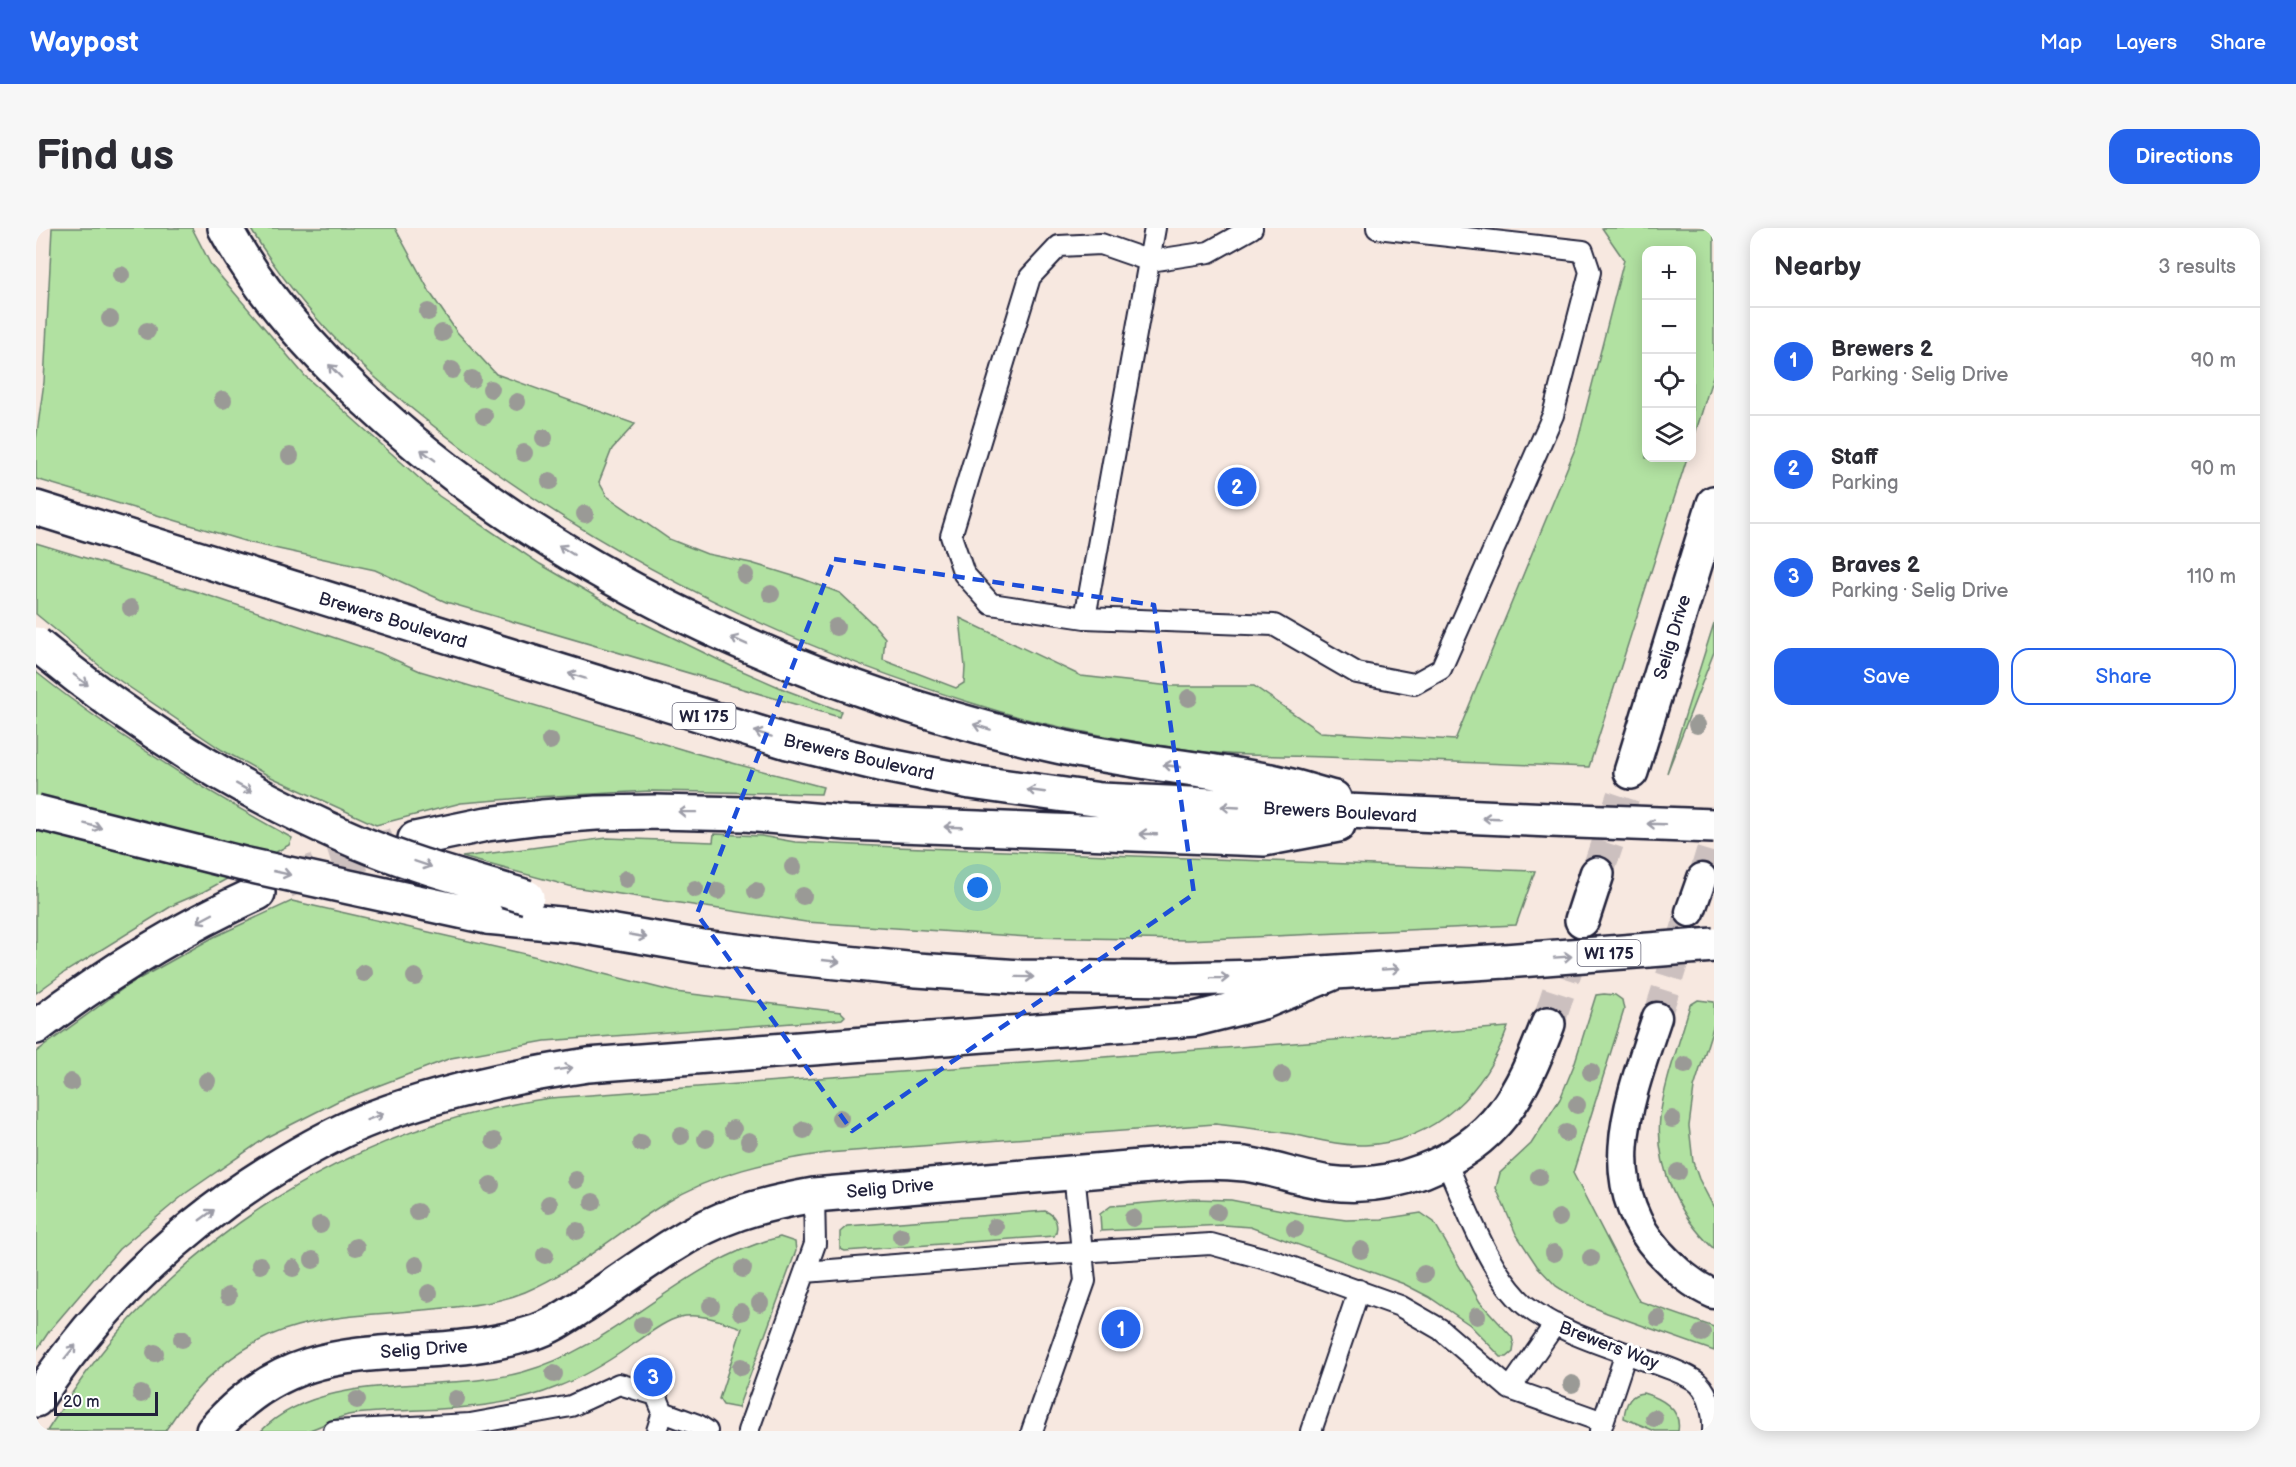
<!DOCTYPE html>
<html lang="en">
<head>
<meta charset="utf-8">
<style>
  :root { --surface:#fff; --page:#f7f7f7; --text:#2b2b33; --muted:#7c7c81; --line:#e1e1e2; --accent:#2563eb }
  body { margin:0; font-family:"Balsamiq Sans",sans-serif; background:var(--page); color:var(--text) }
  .controls { position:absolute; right:18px; top:18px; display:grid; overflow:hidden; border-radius:12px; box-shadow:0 3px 15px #0003 }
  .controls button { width:54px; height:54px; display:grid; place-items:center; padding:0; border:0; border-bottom:2px solid var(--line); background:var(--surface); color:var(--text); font:30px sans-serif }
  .scale { position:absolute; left:18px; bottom:15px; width:104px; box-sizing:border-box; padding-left:6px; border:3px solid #22223b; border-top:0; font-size:16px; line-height:21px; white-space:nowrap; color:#22223b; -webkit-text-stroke:4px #fff; paint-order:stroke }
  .you { position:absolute; left:942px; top:660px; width:21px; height:21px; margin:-15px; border:4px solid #fff; border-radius:50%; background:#1a73e8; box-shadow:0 0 0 9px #1a73e833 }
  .badge { display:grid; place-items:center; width:39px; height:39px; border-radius:50%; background:var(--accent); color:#fff; font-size:20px; font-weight:700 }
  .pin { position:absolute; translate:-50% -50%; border:3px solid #fff; box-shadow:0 2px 6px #0006 }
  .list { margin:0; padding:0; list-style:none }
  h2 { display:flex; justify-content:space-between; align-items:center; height:78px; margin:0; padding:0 24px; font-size:26px }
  h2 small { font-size:20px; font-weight:400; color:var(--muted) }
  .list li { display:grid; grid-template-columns:39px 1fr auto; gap:18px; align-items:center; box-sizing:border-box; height:108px; padding:0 24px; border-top:2px solid var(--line) }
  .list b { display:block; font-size:22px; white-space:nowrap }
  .list p { margin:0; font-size:20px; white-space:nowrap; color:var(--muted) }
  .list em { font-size:20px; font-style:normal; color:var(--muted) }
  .actions { display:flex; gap:12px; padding:18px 24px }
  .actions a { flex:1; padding:14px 0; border:2px solid var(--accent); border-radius:18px; text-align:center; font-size:21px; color:var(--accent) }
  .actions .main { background:var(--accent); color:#fff }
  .icon { flex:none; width:33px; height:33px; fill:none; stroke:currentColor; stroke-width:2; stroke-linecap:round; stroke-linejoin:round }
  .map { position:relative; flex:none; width:1678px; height:1203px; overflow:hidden; border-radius:18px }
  header { display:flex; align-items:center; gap:36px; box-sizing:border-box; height:84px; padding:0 30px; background:var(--accent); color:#fff }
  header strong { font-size:28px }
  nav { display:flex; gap:33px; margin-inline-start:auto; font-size:21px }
  .intro { display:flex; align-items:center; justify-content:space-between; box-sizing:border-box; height:144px; padding:0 36px }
  h1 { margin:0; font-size:42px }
  .button { padding:15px 27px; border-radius:18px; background:var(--accent); color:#fff; font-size:21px; font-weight:700 }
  main { display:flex; gap:36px; padding:0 36px }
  aside { flex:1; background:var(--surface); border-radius:18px; box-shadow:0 3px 15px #0003 }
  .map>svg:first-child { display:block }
  .green { fill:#b1e1a1; stroke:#6a826e; stroke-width:1.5 }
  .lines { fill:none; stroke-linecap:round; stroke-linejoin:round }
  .pedestrian-tunnel { stroke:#ccc0bf; stroke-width:28; stroke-dasharray:28 14; stroke-linecap:butt }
  .minor-tunnel { stroke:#ccc0bf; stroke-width:33; stroke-dasharray:33 16; stroke-linecap:butt }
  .motorway-tunnel { stroke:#ccc0bf; stroke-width:33; stroke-dasharray:33 16; stroke-linecap:butt }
  .service-casing { stroke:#22223b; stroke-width:24 }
  .pedestrian-casing { stroke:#22223b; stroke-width:33 }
  .minor-casing { stroke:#22223b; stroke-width:38 }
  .motorway-casing { stroke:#22223b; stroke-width:38 }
  .service { stroke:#fff; stroke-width:20 }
  .pedestrian { stroke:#fff; stroke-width:28 }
  .minor { stroke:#fff; stroke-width:33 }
  .motorway { stroke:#fff; stroke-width:33 }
  .motorway-bridge-casing { stroke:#22223b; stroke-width:38; stroke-linecap:butt }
  .motorway-bridge { stroke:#fff; stroke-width:33 }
  .tree { fill:#9a9a96 }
  .oneway { stroke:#9c9ca7 }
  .marked { fill:none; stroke:#1d4ed8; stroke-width:4.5; stroke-dasharray:12 8; stroke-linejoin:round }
  .labels { text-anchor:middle; stroke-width:6; stroke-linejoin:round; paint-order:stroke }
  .shield { fill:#fff; stroke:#646476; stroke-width:1.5 }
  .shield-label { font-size:16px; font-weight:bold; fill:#22223b }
  .street-label { font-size:18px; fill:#22223b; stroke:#fff }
</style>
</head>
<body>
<header>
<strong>Waypost</strong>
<nav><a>Map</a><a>Layers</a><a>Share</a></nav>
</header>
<div class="intro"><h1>Find us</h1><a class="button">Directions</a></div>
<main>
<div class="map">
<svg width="1678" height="1203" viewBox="0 0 1678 1203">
  <rect width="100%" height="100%" fill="#f7e8e0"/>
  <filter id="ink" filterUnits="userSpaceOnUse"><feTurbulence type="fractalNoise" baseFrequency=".0167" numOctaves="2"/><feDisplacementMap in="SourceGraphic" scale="12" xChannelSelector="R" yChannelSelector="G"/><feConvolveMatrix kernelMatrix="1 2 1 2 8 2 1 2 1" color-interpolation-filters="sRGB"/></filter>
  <g filter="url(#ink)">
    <path class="green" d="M16 0H156L175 37 269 148 403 268 504 336 595 389 695 438 752 463 805 483 803 489 410 374 339 342 215 315 0 251V212L8 154Z
      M214 0H359L395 66 421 104 460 146 599 196 576 221 563 254 571 268 633 311 671 326 715 335 767 351 804 365 838 397 849 410 847 432 920 460 928 455 929 439 924 390 1045 448 1135 458H1218L1284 504 1419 512 1541 216 1588 32 1566 0H1678V145L1656 216V22H1610V230H1651L1553 539C1465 535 1377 532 1289 529 1247 527 1202 529 1161 523 1086 512 1010 499 939 476 761 421 591 340 440 230 348 163 273 97 214 0Z
      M0 315 165 365 344 425 384 443 655 524 787 559 785 566 614 563 498 569 425 575 340 597 235 549 186 522 71 444 0 386Z
      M1678 395V424L1631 545Z
      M0 444C80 508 166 561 256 610L253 617 167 664 139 676 29 744 0 765Z
      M678 606 725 608 759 614 860 619 1499 643 1480 697 1152 712 993 709 770 694 537 659 426 629 571 610 677 614Z
      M256 673 485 725 639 764 805 784 809 788 806 791 798 792 509 813 415 830 302 873 231 909 150 965 83 1021 14 1102 0 1123V824L92 757 178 709Z
      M1568 766 1579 767 1586 772 1588 782 1537 945 1603 1073 1678 1099V1123L1571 1085 1545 1074 1520 1058 1501 1038 1480 1006 1460 960 1464 945 1495 916 1524 871 1538 837 1560 767Z
      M1662 772 1678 774V796L1658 860 1653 898 1657 934 1663 951 1678 980V1021C1643 988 1619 939 1624 889 1629 851 1644 814 1654 777Z
      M1472 799C1450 862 1400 914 1329 917 1305 918 1280 911 1256 906 1230 902 1205 899 1179 896L791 925C733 933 678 945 628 976 582 1004 539 1043 489 1064 457 1077 422 1079 387 1082 345 1086 302 1087 261 1098 205 1113 159 1155 129 1203H11C32 1170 54 1137 80 1107 194 978 343 894 514 870Z
      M1157 971 1195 972 1272 987 1310 992 1346 991 1385 985 1398 994 1444 1074 1476 1109 1478 1117 1477 1124 1471 1129H1465L1434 1097 1393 1069 1368 1056 1214 999 1188 997 1065 1003 1064 986 1075 978Z
      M1009 983C1020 987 1024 999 1018 1008L809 1023 804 1021V1004L811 998Z
      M744 1009 759 1014 760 1023 702 1180 687 1177 683 1171 706 1100C688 1094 664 1084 644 1089 626 1094 609 1109 593 1119 570 1135 547 1149 521 1159 456 1186 386 1179 318 1186 301 1188 287 1198 271 1203 258 1203 239 1203 225 1203 286 1140 408 1166 487 1144 583 1118 647 1032 744 1009Z
      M1607 1165C1625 1170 1646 1181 1642 1203H1619L1588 1190C1589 1177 1594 1166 1607 1165Z"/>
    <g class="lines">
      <path class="pedestrian-tunnel" d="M1666 650 1678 610
        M1621 789 1654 684"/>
      <path class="minor-tunnel" d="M1561 646 1595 544
        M1512 796 1546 692"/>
      <path class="motorway-tunnel" d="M250 654 284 640 359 616"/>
      <defs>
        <path id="service" d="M1216 0 1173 24 1114 33 1065 16 1023 18 994 49 915 308 928 346 955 376 1049 390 1238 397 1321 445 1378 456 1405 441 1517 187 1554 44 1547 23 1341 0
          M1049 390 1119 0
          M1410 934C1429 976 1454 1047 1489 1077 1524 1105 1568 1117 1609 1132 1622 1136 1655 1147 1663 1156 1674 1167 1678 1188 1677 1203
          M769 1044 962 1029 1175 1016 1241 1034 1364 1078 1404 1101 1474 1161 1567 1194
          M1474 1161 1519 1096
          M298 1203 434 1196 535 1178 583 1156 620 1167 627 1184 662 1197 671 1203
          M621 1203 627 1184
          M712 1203 779 1016 778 967
          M996 1203 1049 1053 1038 945
          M1275 1203 1323 1062
          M1564 1203 1590 1125"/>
        <path id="pedestrian" d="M1654 684 1666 650
          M1621 789C1595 868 1559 953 1623 1024 1639 1041 1656 1057 1678 1066"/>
        <path id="minor" d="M1595 544 1678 275
          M1546 692 1561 646
          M177 1203C271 1092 377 1143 496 1105 516 1099 534 1086 551 1075 579 1056 606 1037 634 1019 682 988 722 977 778 967L1150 935C1170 934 1189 934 1209 936 1237 940 1265 951 1294 955 1327 959 1356 955 1387 943 1461 914 1485 867 1512 796"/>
        <path id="motorway" d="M189 0C222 62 272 118 323 166 511 344 762 457 1012 516 1084 533 1157 539 1229 552 1252 556 1275 564 1298 570
          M0 280 752 514 843 536 935 554 1065 572 1514 592
          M379 611 451 596 506 589 560 585 619 584 709 586 811 595 1228 611 1302 597
          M451 689 544 698 667 719 751 729 881 742 984 749 1141 751 1224 749 1469 733
          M0 799C69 746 143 701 222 665
          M0 1172C65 1074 150 993 251 933 278 917 307 901 336 890 406 864 478 848 552 837L1159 791 1227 774 1297 745"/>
      </defs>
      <use href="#service" class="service-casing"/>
      <use href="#pedestrian" class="pedestrian-casing"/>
      <use href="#minor" class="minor-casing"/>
      <use href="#motorway" class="motorway-casing"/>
      <use href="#service" class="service"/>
      <use href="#pedestrian" class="pedestrian"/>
      <use href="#minor" class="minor"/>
      <use href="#motorway" class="motorway"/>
      <defs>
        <path id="motorway-bridge" d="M0 416C98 497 204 564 322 614 376 637 435 652 491 669
          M0 584 207 636 451 689
          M1514 592 1678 598
          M1469 733 1678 717"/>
      </defs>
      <use href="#motorway-bridge" class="motorway-bridge-casing"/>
      <use href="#motorway-bridge" class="motorway-bridge"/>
    </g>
    <g class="tree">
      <circle cx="85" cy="47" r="9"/>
      <circle cx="392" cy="84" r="9"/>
      <circle cx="74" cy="91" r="9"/>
      <circle cx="111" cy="103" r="9"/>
      <circle cx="406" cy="105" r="9"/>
      <circle cx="416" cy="142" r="9"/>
      <circle cx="436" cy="151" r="9"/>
      <circle cx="455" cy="161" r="9"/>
      <circle cx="187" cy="172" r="9"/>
      <circle cx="481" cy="174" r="9"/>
      <circle cx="448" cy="188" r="9"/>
      <circle cx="508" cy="210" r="9"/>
      <circle cx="488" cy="225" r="9"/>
      <circle cx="254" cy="228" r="9"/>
      <circle cx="514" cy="253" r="9"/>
      <circle cx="549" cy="286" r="9"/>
      <circle cx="709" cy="347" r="9"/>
      <circle cx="735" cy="366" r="9"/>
      <circle cx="95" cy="380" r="9"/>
      <circle cx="800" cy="399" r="9"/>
      <circle cx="1153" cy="470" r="9"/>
      <circle cx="1661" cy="497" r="9"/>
      <circle cx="514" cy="513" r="9"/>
      <circle cx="757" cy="639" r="9"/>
      <circle cx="590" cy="651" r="9"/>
      <circle cx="659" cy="661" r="9"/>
      <circle cx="682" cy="663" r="9"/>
      <circle cx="720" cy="663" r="9"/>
      <circle cx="767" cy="668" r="9"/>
      <circle cx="328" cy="745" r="9"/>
      <circle cx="379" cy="749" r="9"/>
      <circle cx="1649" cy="837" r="9"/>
      <circle cx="1555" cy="844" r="9"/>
      <circle cx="1246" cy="847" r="9"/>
      <circle cx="171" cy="853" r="9"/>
      <circle cx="35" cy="854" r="9"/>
      <circle cx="1541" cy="877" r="9"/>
      <circle cx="804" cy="890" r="9"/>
      <circle cx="1636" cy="891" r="9"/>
      <circle cx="697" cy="901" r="9"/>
      <circle cx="768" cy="902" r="9"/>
      <circle cx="1530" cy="905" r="9"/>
      <circle cx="645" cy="908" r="9"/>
      <circle cx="670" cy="911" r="9"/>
      <circle cx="458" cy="913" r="9"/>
      <circle cx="713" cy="913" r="9"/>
      <circle cx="605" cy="915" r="9"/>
      <circle cx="1642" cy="944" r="9"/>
      <circle cx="1503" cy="949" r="9"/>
      <circle cx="540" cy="952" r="9"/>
      <circle cx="455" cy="957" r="9"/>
      <circle cx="557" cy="974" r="9"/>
      <circle cx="513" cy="976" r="9"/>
      <circle cx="381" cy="984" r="9"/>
      <circle cx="1181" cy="984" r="9"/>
      <circle cx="1097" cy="990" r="9"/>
      <circle cx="1523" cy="990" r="9"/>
      <circle cx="284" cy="997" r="9"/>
      <circle cx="959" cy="999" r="9"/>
      <circle cx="1259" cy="1001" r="9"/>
      <circle cx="541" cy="1003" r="9"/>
      <circle cx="865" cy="1008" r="9"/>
      <circle cx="320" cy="1019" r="9"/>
      <circle cx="1325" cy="1022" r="9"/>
      <circle cx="1518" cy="1025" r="9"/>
      <circle cx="509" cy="1027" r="9"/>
      <circle cx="1555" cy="1030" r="9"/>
      <circle cx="277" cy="1032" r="9"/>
      <circle cx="224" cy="1037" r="9"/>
      <circle cx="380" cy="1037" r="9"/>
      <circle cx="257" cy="1040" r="9"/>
      <circle cx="707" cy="1041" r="9"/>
      <circle cx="1388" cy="1046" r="9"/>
      <circle cx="393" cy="1065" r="9"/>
      <circle cx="192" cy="1068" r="9"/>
      <circle cx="724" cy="1075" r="9"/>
      <circle cx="675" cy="1078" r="9"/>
      <circle cx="705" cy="1084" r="9"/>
      <circle cx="1441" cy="1088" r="9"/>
      <circle cx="1622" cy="1090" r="9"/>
      <circle cx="606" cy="1097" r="9"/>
      <circle cx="1666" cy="1105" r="9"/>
      <circle cx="146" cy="1111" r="9"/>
      <circle cx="119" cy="1125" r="9"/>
      <circle cx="705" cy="1139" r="9"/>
      <circle cx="518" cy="1146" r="9"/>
      <circle cx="1536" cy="1156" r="9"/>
      <circle cx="105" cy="1166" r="9"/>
      <circle cx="420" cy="1171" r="9"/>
      <circle cx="321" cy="1172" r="9"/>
      <circle cx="1618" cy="1190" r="9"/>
    </g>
    <defs><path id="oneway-shaft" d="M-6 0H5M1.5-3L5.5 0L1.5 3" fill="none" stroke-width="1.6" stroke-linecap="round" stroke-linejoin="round" transform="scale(1.5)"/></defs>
    <g class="oneway">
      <use href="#oneway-shaft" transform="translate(299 143) rotate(-134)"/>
      <use href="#oneway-shaft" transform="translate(392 227) rotate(-143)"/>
      <use href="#oneway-shaft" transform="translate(530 322) rotate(-148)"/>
      <use href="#oneway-shaft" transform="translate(703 413) rotate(-156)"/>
      <use href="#oneway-shaft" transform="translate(541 448) rotate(-163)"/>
      <use href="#oneway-shaft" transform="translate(45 452) rotate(37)"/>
      <use href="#oneway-shaft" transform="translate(946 499) rotate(-163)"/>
      <use href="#oneway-shaft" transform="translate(727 506) rotate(-163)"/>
      <use href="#oneway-shaft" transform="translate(1136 538) rotate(-172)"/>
      <use href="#oneway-shaft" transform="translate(208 560) rotate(29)"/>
      <use href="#oneway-shaft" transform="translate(1000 563) rotate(-172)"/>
      <use href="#oneway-shaft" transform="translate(1194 579) rotate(-177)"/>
      <use href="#oneway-shaft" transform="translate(651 584) rotate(-179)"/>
      <use href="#oneway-shaft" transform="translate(1455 590) rotate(-178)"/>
      <use href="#oneway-shaft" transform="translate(1620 596) rotate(-178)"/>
      <use href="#oneway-shaft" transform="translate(57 598) rotate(15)"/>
      <use href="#oneway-shaft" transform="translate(917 599) rotate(-178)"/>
      <use href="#oneway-shaft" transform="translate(1112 606) rotate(-178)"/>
      <use href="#oneway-shaft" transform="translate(387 636) rotate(19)"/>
      <use href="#oneway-shaft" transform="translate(246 645) rotate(13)"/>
      <use href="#oneway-shaft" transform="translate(169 690) rotate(152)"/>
      <use href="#oneway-shaft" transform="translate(602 708) rotate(10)"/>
      <use href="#oneway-shaft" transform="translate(1527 729) rotate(-4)"/>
      <use href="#oneway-shaft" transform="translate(795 733) rotate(6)"/>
      <use href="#oneway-shaft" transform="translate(1355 741) rotate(-4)"/>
      <use href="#oneway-shaft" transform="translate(989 749) rotate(1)"/>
      <use href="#oneway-shaft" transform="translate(1184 750) rotate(-1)"/>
      <use href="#oneway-shaft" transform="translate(528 841) rotate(-9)"/>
      <use href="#oneway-shaft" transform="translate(339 889) rotate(-20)"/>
      <use href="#oneway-shaft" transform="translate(171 987) rotate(-36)"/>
      <use href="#oneway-shaft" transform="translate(34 1124) rotate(-51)"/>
    </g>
  </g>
  <path class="marked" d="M798 331 1118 377 1158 666 816 903 661 686Z"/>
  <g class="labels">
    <g class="shield">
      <rect x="636.5" y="475" width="63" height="26" rx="4.5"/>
      <rect x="1541.5" y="712" width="63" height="26" rx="4.5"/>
    </g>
    <g class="shield-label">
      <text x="668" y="494">WI 175</text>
      <text x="1573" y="731">WI 175</text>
    </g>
    <g class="street-label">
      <text transform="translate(357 392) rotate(17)" y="6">Brewers Boulevard</text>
      <text transform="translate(1636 409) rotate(-73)" y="6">Selig Drive</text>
      <text transform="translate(823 529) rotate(13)" y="6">Brewers Boulevard</text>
      <text transform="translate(1304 584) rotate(3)" y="6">Brewers Boulevard</text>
      <text transform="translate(854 960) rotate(-5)" y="6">Selig Drive</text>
      <text transform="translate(1573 1117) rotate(21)" y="6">Brewers Way</text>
      <text transform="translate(388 1121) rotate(-4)" y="6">Selig Drive</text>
    </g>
  </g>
</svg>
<div class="controls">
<button>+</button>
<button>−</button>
<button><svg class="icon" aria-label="locate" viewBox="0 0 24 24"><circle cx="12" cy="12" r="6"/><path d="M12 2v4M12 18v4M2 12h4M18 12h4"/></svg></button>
<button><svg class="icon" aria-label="layers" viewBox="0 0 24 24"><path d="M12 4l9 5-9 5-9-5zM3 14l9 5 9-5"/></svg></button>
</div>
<div class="scale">20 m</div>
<div class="you"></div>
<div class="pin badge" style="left:1085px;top:1101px">1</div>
<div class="pin badge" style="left:1201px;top:259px">2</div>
<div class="pin badge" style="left:617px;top:1149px">3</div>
</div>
<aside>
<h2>Nearby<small>3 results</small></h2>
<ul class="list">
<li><span class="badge">1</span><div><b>Brewers 2</b><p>Parking · Selig Drive</p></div><em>90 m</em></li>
<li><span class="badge">2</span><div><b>Staff</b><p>Parking</p></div><em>90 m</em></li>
<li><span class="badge">3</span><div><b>Braves 2</b><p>Parking · Selig Drive</p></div><em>110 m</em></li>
</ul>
<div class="actions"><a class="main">Save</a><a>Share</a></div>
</aside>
</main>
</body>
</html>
